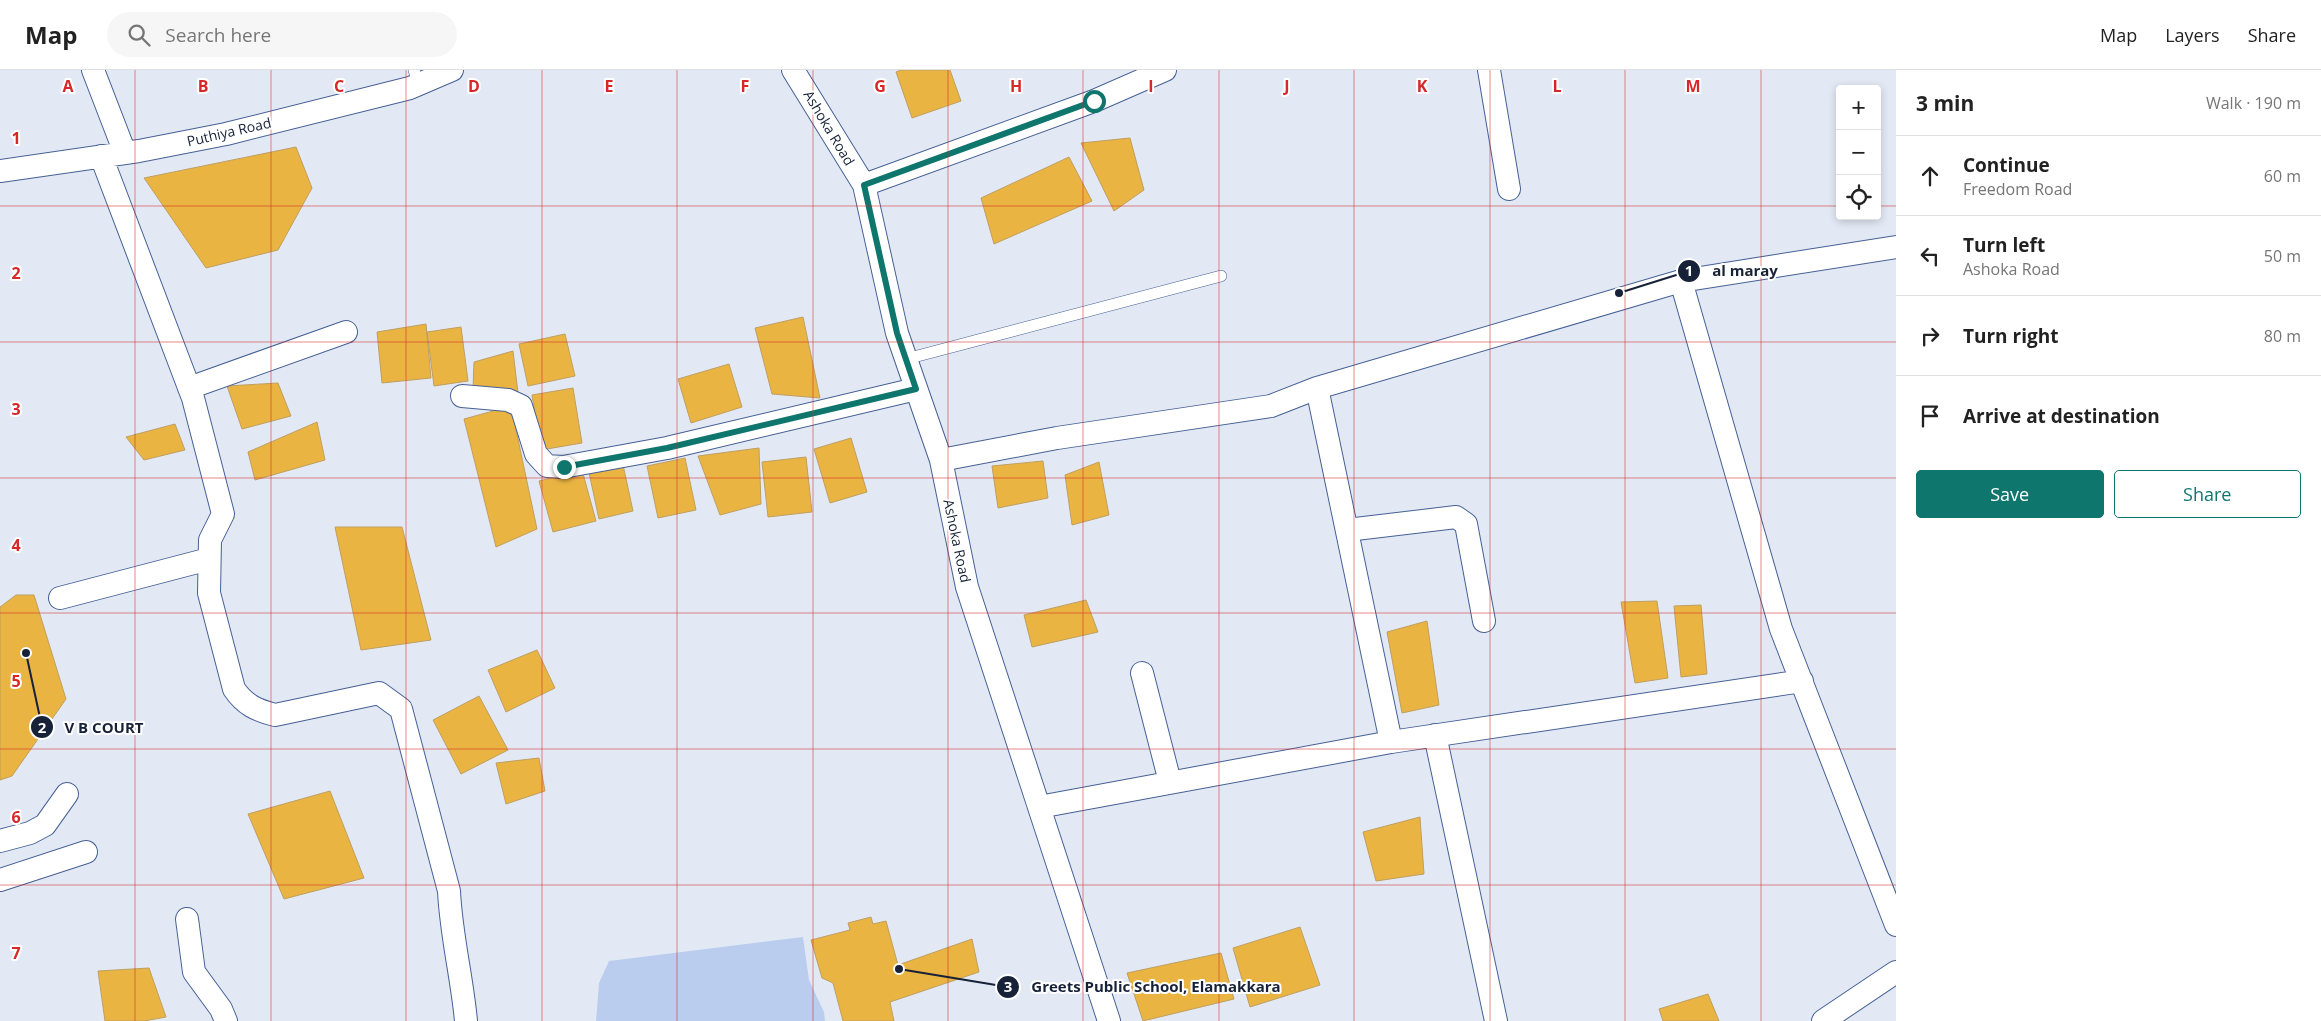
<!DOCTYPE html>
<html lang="en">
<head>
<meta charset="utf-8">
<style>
  :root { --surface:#fff; --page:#f6f6f6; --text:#222; --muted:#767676; --line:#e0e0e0; --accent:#0f766e }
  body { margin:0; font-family:"Open Sans",sans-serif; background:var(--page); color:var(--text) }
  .controls { position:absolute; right:15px; top:15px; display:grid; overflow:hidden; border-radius:5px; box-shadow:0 2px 8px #0003 }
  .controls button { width:45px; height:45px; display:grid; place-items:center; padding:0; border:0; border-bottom:1px solid var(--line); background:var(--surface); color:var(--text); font:25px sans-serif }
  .stop { position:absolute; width:15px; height:15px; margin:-11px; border:4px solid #0f766e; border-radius:50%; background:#fff }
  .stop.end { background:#0f766e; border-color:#fff; box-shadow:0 1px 5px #0008 }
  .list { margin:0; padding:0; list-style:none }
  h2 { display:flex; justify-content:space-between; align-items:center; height:65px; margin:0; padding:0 20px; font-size:21px }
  h2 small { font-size:16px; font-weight:400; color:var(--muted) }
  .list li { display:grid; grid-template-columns:32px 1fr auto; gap:15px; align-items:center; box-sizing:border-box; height:80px; padding:0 20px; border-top:1px solid var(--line) }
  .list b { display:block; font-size:19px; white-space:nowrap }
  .list p { margin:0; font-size:16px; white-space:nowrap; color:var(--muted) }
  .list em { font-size:16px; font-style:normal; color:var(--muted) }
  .actions { display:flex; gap:10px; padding:15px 20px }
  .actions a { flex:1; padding:11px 0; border:1px solid var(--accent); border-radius:5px; text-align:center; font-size:18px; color:var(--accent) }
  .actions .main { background:var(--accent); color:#fff }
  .icon { flex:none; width:28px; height:28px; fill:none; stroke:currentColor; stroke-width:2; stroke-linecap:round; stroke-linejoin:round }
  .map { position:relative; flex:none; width:1896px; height:951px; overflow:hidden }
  header { display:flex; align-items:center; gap:30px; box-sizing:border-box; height:70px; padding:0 25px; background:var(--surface); border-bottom:1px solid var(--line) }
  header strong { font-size:24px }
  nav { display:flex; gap:28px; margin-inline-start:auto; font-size:18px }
  .search { width:350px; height:45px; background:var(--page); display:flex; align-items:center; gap:12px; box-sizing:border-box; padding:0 18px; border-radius:28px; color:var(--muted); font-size:19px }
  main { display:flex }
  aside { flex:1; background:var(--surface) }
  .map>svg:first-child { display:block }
  .green { fill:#bbcdef }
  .building { fill:#e9b442; stroke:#bf9f61 }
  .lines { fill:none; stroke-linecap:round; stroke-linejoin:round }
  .lane-casing { stroke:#466094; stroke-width:12 }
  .street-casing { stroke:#466094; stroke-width:24 }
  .lane { stroke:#fff; stroke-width:11 }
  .street { stroke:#fff; stroke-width:22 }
  .route { stroke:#0f766e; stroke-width:6 }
  .grid { fill:none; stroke:#d62828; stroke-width:1; stroke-opacity:0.55 }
  .labels { text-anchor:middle; stroke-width:4; stroke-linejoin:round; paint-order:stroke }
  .street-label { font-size:14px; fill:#172238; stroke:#fff }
  .grid-label { font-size:16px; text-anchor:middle; font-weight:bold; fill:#d62828; stroke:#fff; stroke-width:4; stroke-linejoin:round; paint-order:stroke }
  .leader { fill:none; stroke:#172238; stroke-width:2 }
  .callout-dot { fill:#172238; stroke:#fff; stroke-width:2 }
  .mark-label { font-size:15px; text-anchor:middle; font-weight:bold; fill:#fff }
  .callout-label { font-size:15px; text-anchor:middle; font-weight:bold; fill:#172238; stroke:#fff; stroke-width:4; stroke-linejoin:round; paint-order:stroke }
</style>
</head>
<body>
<header>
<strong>Map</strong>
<div class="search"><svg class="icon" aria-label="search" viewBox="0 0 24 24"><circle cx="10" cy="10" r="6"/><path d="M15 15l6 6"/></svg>Search here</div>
<nav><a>Map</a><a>Layers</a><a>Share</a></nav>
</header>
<main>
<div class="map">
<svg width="1896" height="951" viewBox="0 0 1896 951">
  <rect width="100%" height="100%" fill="#e2e9f5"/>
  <path class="green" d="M803 867 809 910 824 942 825 951H596L599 913 609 891Z"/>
  <path class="building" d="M901 0H950L961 31 912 48 896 2Z
    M1130 68 1144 120 1114 141 1081 73Z
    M296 77 312 118 278 180 206 198 144 108Z
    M1069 87 1092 131 994 174 981 128Z
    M803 247 820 328 772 324 755 258Z
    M426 254 431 308 382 313 377 262Z
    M461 257 468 311 434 316 427 262Z
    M565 264 575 306 528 316 519 274Z
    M513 281 518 323 473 319 474 292Z
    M729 294 742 337 691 353 678 309Z
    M278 313 291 346 242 359 227 316Z
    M573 318 582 373 541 380 532 325Z
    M511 336 537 459 496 477 464 349Z
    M317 352 325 390 255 410 248 382Z
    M175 354 185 380 144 390 126 367Z
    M851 368 867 422 830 433 814 379Z
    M759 378 761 434 720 445 698 386Z
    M806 387 812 442 768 447 762 392Z
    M685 388 696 440 658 448 647 396Z
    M622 390 633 441 599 449 588 398Z
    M1043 391 1048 428 998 438 992 396Z
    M1099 392 1109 445 1072 455 1065 405Z
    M582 400 596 451 553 462 539 411Z
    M335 457H402L431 570 361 580Z
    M16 525H34L66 629 12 706 0 710V537Z
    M1086 530 1098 562 1032 577 1024 545Z
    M1657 531 1668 608 1635 613 1621 532Z
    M1701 535 1707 604 1681 607 1674 536Z
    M1427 551 1439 635 1402 643 1387 562Z
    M537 580 555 618 506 642 488 600Z
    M479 626 508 680 461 704 433 650Z
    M539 688 545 721 506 734 496 693Z
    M330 721 364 808 284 829 248 744Z
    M1420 747 1424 804 1376 811 1363 762Z
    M871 847 873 854 886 851 898 895 972 869 979 902 890 932 894 951H843L833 913 822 908 811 870 850 860 848 853Z
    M1300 857 1320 915 1250 937 1233 878Z
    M1221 883 1234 929 1143 951 1127 903Z
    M149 898 166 947 144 951H105L98 901Z
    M1708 924 1719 951H1663L1659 939Z"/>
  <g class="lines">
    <defs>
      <path id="lane" d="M414 0 418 14
        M906 289 1221 206"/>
      <path id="street" d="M93 0 125 83
        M793 0 864 115 897 263 941 390 967 517 1109 951
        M1489 0 1509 119
        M101 86 193 328 223 444 210 470 209 523 234 619C245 635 256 640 275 645L379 623 401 639 449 821C451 865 462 907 466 951
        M0 101 139 81 226 64 410 18 452 0
        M864 115 1094 31 1165 0
        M1681 211 1781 559 1896 855
        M189 318 346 262
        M462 326 508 330 521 336 536 384 547 396 563 397 667 378 916 319
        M941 390 1057 368 1271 336 1317 318
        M1347 460 1456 447 1466 454 1484 551
        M60 528 209 489
        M1142 603 1170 712
        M1435 665 1496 951
        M1391 672 1317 318 1681 211 1896 177
        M1039 737 1391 672 1802 611
        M0 771 30 763 45 755 67 724
        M0 810 86 782
        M187 849 194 902 221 939 226 951
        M1823 951 1896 902"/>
    </defs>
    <use href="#lane" class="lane-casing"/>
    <use href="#street" class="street-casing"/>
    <use href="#lane" class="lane"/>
    <use href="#street" class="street"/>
  </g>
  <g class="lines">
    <path class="route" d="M564 397 667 378 916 319 897 263 864 115 1094 31"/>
  </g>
  <path class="grid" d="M135 0V951M271 0V951M406 0V951M542 0V951M677 0V951M813 0V951M948 0V951M1083 0V951M1219 0V951M1354 0V951M1490 0V951M1625 0V951M1761 0V951M0 136H1840M1877 136H1896M0 272H1896M0 408H1896M0 543H1896M0 679H1896M0 815H1896"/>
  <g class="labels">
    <g class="street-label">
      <text transform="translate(829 58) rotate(59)" y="5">Ashoka Road</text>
      <text transform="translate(229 62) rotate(-13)" y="5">Puthiya Road</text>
      <text transform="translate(957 471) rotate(78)" y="5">Ashoka Road</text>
    </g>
  </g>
  <g class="grid-label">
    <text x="68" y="22">A</text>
    <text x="203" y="22">B</text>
    <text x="339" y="22">C</text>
    <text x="474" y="22">D</text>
    <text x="609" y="22">E</text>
    <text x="745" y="22">F</text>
    <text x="880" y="22">G</text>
    <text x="1016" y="22">H</text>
    <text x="1151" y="22">I</text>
    <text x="1287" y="22">J</text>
    <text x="1422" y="22">K</text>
    <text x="1557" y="22">L</text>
    <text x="1693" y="22">M</text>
    <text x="16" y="74">1</text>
    <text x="16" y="209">2</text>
    <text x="16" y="345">3</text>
    <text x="16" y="481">4</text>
    <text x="16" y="617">5</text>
    <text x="16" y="753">6</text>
    <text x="16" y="889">7</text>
  </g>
  <path class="leader" d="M1619 223L1689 201M26 583L42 657M899 899L1008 917"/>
  <g class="callout-dot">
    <circle cx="1619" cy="223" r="5"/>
    <circle cx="26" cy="583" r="5"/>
    <circle cx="899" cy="899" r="5"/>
    <circle cx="1689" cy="201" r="12"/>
    <circle cx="42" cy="657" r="12"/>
    <circle cx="1008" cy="917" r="12"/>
  </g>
  <g class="mark-label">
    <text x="1689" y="206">1</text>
    <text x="42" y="663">2</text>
    <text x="1008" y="922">3</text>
  </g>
  <g class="callout-label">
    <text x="1745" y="206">al maray</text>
    <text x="104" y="663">V B COURT</text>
    <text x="1156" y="922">Greets Public School, Elamakkara</text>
  </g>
</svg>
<div class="controls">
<button>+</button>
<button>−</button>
<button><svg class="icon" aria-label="locate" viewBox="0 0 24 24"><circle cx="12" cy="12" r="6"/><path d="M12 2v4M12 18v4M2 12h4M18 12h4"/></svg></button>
</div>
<div class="stop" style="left:1094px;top:31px"></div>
<div class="stop end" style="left:564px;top:397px"></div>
</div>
<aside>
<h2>3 min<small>Walk · 190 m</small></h2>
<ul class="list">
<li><svg class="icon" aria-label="ahead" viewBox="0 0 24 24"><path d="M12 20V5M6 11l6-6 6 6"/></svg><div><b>Continue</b><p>Freedom Road</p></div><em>60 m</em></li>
<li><svg class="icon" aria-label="left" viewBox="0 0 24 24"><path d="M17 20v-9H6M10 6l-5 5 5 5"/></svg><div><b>Turn left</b><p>Ashoka Road</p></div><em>50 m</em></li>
<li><svg class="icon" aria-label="right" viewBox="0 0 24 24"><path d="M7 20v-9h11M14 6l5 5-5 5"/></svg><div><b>Turn right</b></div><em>80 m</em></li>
<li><svg class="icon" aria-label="arrive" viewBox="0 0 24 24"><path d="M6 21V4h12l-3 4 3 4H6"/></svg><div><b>Arrive at destination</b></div></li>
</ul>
<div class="actions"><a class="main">Save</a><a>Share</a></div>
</aside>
</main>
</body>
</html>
